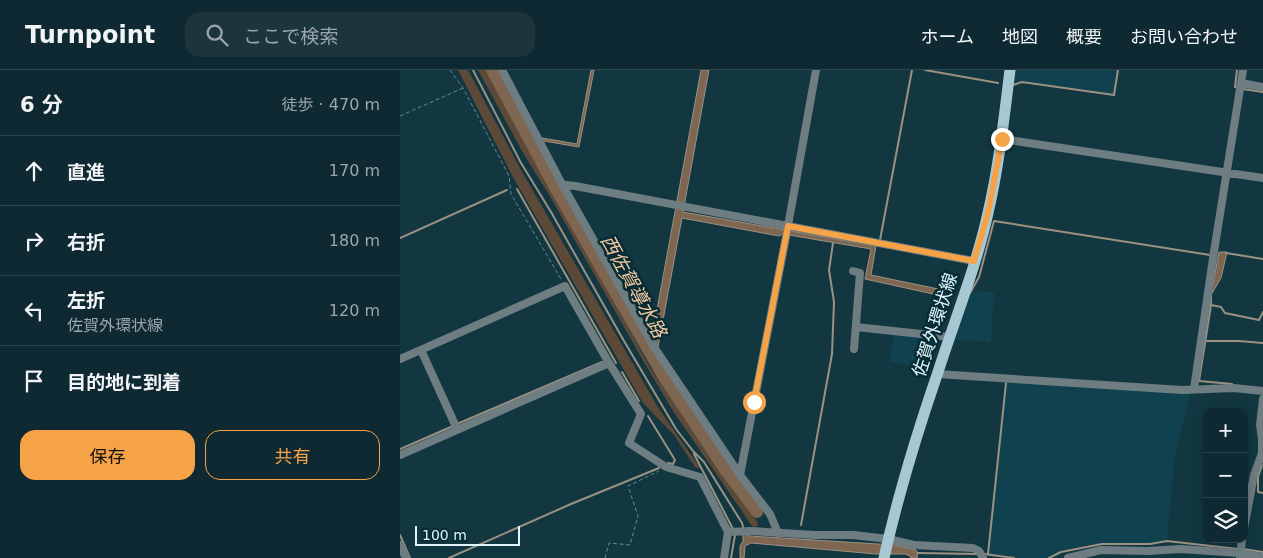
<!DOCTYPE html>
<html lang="ja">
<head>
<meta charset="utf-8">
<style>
  :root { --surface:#0e2931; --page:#1c353d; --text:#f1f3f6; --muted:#9ba6ab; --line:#2e454d; --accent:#f6a247 }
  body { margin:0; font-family:"DejaVu Sans","Noto Sans JP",sans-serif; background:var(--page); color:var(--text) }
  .controls { position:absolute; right:15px; bottom:15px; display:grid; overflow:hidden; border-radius:10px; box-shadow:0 2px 12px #0003 }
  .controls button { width:45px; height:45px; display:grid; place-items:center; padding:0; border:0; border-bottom:1px solid var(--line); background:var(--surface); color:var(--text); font:25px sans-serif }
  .scale { position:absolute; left:15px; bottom:12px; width:105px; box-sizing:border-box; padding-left:5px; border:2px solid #e0f4fa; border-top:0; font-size:14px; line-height:18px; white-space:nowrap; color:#e0f4fa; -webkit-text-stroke:4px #062d36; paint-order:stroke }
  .stop { position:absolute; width:15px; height:15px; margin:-11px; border:4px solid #f6a247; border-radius:50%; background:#fff }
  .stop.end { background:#f6a247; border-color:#fff; box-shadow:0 1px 5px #0008 }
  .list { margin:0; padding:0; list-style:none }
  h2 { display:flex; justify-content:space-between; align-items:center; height:65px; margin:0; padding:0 20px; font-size:21px }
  h2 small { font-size:16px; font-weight:400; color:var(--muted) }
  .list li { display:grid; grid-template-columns:32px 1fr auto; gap:15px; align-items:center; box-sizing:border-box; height:70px; padding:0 20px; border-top:1px solid var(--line) }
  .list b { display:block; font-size:19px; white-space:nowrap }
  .list p { margin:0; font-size:16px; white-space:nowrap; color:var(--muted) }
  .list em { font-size:16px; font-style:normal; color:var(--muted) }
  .actions { display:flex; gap:10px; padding:15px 20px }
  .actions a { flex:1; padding:11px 0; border:1px solid var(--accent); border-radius:15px; text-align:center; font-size:18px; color:var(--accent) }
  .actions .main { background:var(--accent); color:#111 }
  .icon { flex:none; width:28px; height:28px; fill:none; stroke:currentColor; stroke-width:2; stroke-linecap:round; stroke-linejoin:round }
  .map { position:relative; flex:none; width:863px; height:488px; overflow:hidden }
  header { display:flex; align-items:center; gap:30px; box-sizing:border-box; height:70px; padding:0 25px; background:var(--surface); border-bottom:1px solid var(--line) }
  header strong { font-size:24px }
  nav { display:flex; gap:28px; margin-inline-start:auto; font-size:18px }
  .search { width:350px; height:45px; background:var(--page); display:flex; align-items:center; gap:12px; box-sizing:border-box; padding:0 18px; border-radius:15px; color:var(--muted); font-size:19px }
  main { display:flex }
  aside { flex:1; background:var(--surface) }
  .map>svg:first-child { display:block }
  .built { fill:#10414e }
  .green { fill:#5c4937 }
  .water { fill:#7e6650; stroke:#9b9183 }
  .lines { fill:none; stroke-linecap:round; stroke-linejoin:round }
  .stream { stroke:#9b9183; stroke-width:2 }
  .river { stroke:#7e6650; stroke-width:12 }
  .path { stroke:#6a8890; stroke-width:1; stroke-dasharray:4 2.5; stroke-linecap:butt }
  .minor { stroke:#6d7d82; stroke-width:8 }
  .primary { stroke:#a7c8d3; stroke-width:11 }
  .route { stroke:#f6a247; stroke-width:6 }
  .labels { text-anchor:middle; stroke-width:5; stroke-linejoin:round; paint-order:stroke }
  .street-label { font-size:18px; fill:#e0f4fa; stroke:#062d36 }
  .water-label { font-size:19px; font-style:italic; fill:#f4c79d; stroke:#062d36 }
</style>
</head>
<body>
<header>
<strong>Turnpoint</strong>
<div class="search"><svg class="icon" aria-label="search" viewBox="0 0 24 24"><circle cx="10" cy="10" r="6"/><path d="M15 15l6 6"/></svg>ここで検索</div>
<nav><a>ホーム</a><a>地図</a><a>概要</a><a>お問い合わせ</a></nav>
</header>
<main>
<aside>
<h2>6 分<small>徒歩 · 470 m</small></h2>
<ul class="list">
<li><svg class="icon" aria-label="ahead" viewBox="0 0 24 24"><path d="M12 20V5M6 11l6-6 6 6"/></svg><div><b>直進</b></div><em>170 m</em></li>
<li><svg class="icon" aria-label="right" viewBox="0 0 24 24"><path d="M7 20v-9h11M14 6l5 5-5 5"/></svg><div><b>右折</b></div><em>180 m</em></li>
<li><svg class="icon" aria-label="left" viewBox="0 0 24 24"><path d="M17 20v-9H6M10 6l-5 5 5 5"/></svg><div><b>左折</b><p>佐賀外環状線</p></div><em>120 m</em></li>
<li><svg class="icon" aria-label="arrive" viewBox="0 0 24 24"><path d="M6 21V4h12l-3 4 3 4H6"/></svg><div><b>目的地に到着</b></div></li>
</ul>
<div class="actions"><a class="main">保存</a><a>共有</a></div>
</aside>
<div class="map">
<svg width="863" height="488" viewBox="0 0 863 488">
  <rect width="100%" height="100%" fill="#123741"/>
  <path class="built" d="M615 0H718L714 25 622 12 613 15Z
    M568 221 594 222 591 272 554 270Z
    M494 259 541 263 530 297 490 292Z
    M606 313 791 322 775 384 767 471 750 474H702L661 482 649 488H614L588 484Z"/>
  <path class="green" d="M58 0H68L121 100 259 339 301 399 295 397 274 365 243 333 113 107Z
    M78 0H86L251 299 358 453 357 457 352 456 273 341 245 294 148 123 123 83Z"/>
  <path class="water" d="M191 0H194L179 77 144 71 142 68 177 74Z
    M301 0H309L283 142 476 176 471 205 543 220 547 224 542 226 465 209 471 179 383 164 379 166 282 148 258 277 252 267Z
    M819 182H827L821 208 811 225Z
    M348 463 349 466 494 475 516 480 518 483 517 488H511L510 486 505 484H476L351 473 345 476 344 488H340V476L343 471V464Z"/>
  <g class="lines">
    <path class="stream" d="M73 0 121 93 151 142 224 271 276 359 293 381 304 392 342 453 344 460
      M525 0 598 13
      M837 0 835 17 838 18
      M613 15 622 12 714 25 718 0
      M843 19 863 22
      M117 119 216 293
      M0 168 107 120
      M480 170 512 0
      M826 183 863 189
      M570 223 579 207 594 151 810 185
      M811 225V235L799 311 832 314
      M811 235 821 237 825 243 859 250 863 242
      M806 271H839L863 273
      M222 302 239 331
      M248 346 275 390 273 394 268 393
      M57 354 202 292
      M0 379 53 356
      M294 384 333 459
      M862 395 858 407V422L863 423
      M401 455 432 284 434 232 429 200 433 173
      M0 465 10 488
      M843 479 863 482
      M518 483 577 484
      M584 484 614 488
      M588 484 606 313
      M49 488 171 434 259 398
      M331 488 335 465V464
      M649 488 661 482 702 474H750L767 471 838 479"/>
    <path class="river" d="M92 0 152 112 262 304 326 401 357 442"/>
    <path class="path" d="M50 0 63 18 109 106 111 124 161 209
      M0 46 63 18
      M205 488 209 473 230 475 238 446 228 416 259 401"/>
    <path class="minor" d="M102 0 163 116 254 277 340 405 370 444 378 463
      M841 13 863 17
      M602 69 863 108
      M163 116 166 115 175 116 574 191
      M453 201 460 203 454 279
      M456 257 549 267
      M21 280 57 359
      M0 289 165 216 209 293 241 344 229 373 266 397 300 407 328 462 324 488
      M537 304 782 320 834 318 863 321
      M794 319 813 188 843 0
      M0 385 209 293
      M340 405 386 167 416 0
      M844 459 854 405 862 383V369L860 355 863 329
      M328 462 352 461 414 465H453L488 469 514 475 573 478 579 481 583 488
      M0 475 6 488
      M840 487 842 469
      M668 488 701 480 748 481 780 479 840 483 863 487"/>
    <path class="primary" d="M484 488C498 425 517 363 538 302 555 249 576 197 588 143 599 96 604 48 610 0"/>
  </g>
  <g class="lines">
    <path class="route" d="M354 332 388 156 574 191 588 143 602 69"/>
  </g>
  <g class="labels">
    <g class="street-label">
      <text transform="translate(535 255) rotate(-72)" y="6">佐賀外環状線</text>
    </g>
    <g class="water-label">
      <text transform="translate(234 216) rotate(61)" y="7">西佐賀導水路</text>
    </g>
  </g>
</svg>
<div class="controls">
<button>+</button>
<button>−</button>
<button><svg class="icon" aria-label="layers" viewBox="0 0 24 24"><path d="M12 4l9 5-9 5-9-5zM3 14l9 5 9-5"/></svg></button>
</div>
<div class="scale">100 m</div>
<div class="stop" style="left:354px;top:332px"></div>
<div class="stop end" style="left:602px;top:69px"></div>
</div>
</main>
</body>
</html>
